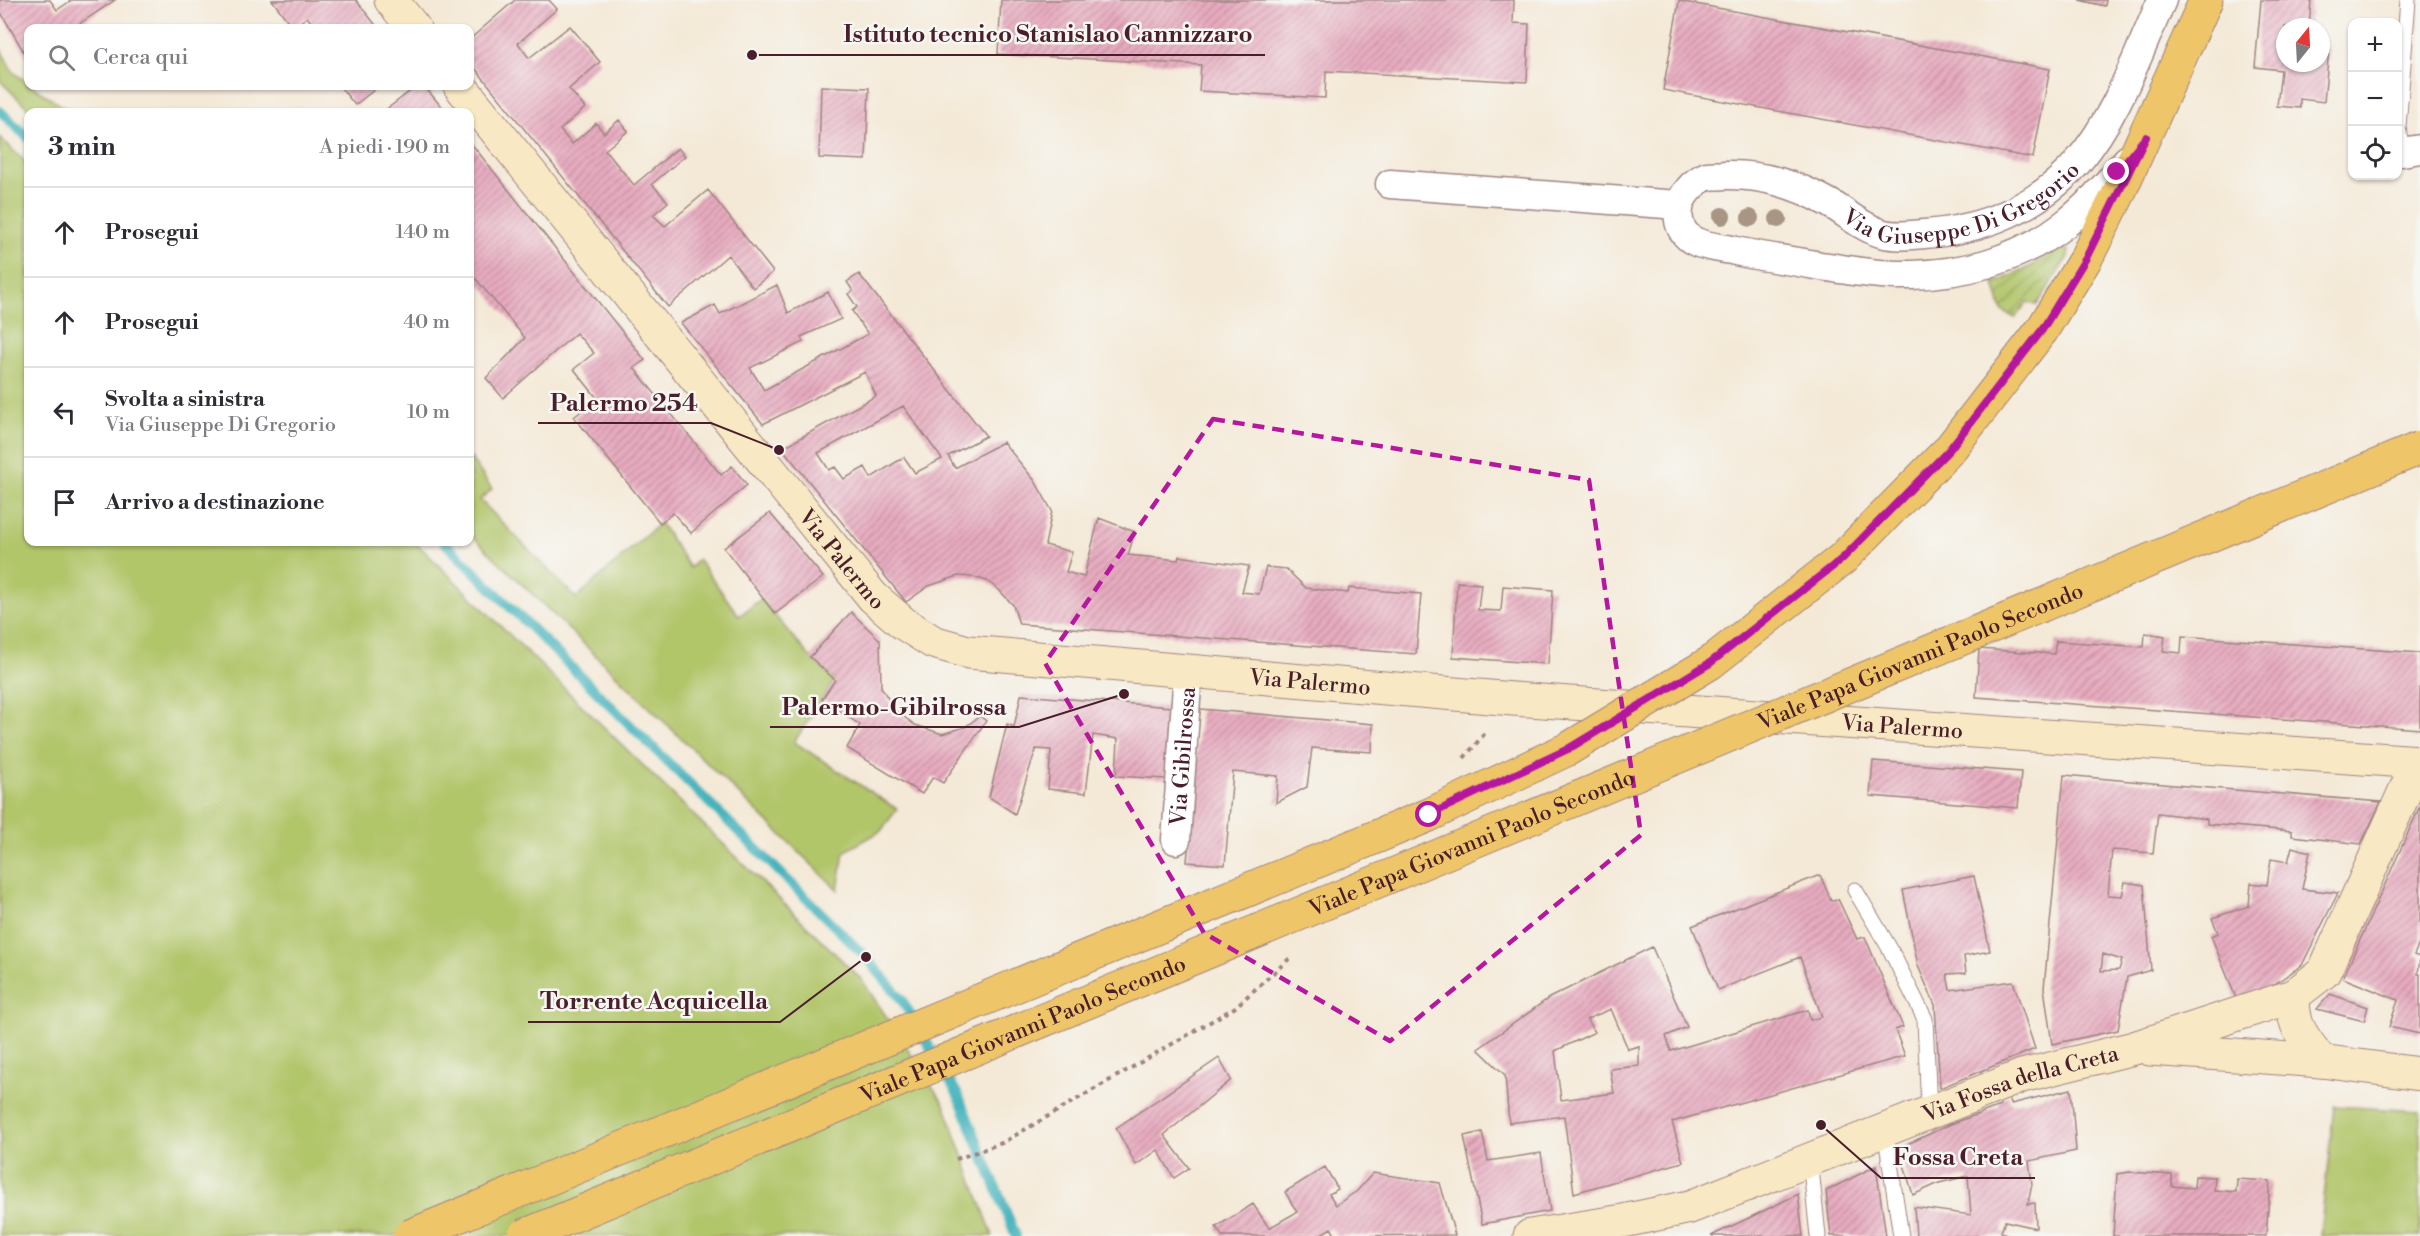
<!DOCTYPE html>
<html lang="it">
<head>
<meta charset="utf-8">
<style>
  :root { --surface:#fff; --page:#f2f2f3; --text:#2b2b33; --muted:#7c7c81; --line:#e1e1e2 }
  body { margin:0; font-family:"Libre Bodoni",serif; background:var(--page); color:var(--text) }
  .controls { position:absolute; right:18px; top:18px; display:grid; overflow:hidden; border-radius:12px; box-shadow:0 2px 4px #0004 }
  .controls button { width:54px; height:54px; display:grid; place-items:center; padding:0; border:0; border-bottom:2px solid var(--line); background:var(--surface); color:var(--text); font:30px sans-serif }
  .compass { position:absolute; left:2276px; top:18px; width:54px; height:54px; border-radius:50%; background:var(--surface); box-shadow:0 2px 4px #0004; rotate:18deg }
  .stop { position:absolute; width:18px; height:18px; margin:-14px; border:4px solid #b5179e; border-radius:50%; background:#fff }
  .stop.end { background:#b5179e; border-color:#fff; box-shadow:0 2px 6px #0008 }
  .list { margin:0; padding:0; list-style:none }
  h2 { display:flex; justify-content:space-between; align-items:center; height:78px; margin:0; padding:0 24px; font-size:26px }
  h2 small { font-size:20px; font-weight:400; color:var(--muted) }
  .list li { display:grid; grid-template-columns:39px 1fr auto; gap:18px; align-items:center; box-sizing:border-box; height:90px; padding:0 24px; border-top:2px solid var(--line) }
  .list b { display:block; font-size:22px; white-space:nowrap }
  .list p { margin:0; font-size:20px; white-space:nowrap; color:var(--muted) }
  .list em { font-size:20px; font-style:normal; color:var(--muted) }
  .icon { flex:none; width:33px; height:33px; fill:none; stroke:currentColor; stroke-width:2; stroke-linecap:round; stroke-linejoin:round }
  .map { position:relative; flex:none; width:2420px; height:1236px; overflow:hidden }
  .search { position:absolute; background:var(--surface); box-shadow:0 2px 4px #0004; left:24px; top:24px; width:450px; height:66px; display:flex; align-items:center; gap:15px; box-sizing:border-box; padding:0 21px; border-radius:12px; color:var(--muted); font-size:22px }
  .panel { position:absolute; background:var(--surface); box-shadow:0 2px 4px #0004; left:24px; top:108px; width:450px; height:438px; border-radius:12px }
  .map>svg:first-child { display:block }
  .green { fill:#b1c569; stroke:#7e724a; stroke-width:1.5 }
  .garden { fill:url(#garden-furrows); stroke:#7e724a; stroke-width:1.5 }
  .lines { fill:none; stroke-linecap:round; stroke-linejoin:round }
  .stream { stroke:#44b4bd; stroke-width:10 }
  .building { fill:url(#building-hatch); fill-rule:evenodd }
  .lane-casing { stroke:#9f8481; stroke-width:17 }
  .street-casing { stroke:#9f8481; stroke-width:31 }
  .secondary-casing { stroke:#9f8481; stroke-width:35 }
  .primary-casing { stroke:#9f8481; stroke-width:35 }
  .path { stroke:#9f8481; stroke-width:4; stroke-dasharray:4.5 4.5; stroke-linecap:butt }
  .lane { stroke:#fff; stroke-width:15 }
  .street { stroke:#fff; stroke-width:28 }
  .secondary { stroke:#f8e8c3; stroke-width:33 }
  .primary { stroke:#eec569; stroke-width:33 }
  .primary-bridge-casing { stroke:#9f8481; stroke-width:35; stroke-linecap:butt }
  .primary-bridge { stroke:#eec569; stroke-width:33 }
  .tree { fill:#a89583 }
  .route { stroke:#b5179e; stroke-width:8 }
  .marked { fill:none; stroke:#b5179e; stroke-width:4.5; stroke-dasharray:12 8; stroke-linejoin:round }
  .labels { text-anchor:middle; stroke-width:5; stroke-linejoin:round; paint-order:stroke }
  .street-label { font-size:22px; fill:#4a1f2b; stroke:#f6f6f2 }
  .leader { fill:none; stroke:#4a1f2b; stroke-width:2 }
  .callout-dot { fill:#4a1f2b; stroke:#f6f6f2; stroke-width:2 }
  .callout-label { font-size:24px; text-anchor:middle; font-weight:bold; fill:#4a1f2b; stroke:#f6f6f2; stroke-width:5; stroke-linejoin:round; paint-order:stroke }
</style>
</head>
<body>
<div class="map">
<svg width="2420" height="1236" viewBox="0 0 2420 1236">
  <defs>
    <pattern id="garden-furrows" width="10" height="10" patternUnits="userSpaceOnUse" patternTransform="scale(1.5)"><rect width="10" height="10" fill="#b1c569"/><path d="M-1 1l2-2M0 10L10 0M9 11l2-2" fill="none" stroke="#929f57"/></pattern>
    <pattern id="building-hatch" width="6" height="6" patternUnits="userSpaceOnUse" patternTransform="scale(1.5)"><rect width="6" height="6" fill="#e8acc0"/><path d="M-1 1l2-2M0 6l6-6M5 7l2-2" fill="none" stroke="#be8b9c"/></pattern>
  </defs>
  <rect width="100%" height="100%" fill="#f6f6f2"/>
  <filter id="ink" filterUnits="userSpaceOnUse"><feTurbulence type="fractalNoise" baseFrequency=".0167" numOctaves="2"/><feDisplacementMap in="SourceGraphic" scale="12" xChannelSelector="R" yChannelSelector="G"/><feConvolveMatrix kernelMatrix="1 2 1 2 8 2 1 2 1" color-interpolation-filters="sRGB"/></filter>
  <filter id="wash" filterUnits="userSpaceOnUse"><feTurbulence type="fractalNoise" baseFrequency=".008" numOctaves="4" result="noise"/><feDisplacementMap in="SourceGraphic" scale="24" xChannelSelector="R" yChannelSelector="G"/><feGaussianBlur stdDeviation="1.35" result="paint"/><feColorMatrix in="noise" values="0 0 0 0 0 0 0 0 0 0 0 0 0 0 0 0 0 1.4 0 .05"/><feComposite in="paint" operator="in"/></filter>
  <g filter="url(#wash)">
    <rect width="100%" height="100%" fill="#f4e9d7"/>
    <path class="green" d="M0 48 13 72 28 83V86H32L71 112H32L0 81Z
      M0 137 28 165V542H415L862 980 944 1104 993 1236H0Z
      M470 457 492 489 480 500 576 598 660 523 690 568 698 559 739 616 761 599 810 657 835 680 794 742 897 809 881 831 844 852 838 890 470 534Z
      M2334 1106 2420 1111V1236H2320Z"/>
    <path class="garden" d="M2059 247 2069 250 2068 257 2037 305 2027 302 2015 318 2002 311 1994 283C2018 273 2040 264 2059 247Z"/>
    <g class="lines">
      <path class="stream" d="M0 111 28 138
        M444 542 866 957 902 1000 958 1095 1016 1236"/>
    </g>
    <g id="blocks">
      <path class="building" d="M0 0H50L57 10 72 0H115L73 28H28V59L0 11Z
        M272 0H356L378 28H316L307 17 293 28Z
        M515 0H549L557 9 518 43 529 58 570 26 600 62 569 89 585 108 560 130 572 144 596 123 604 133 619 120 628 131 605 150 634 185 678 148 685 156 652 184 668 202 653 215 665 226 708 190 773 272 753 288 728 255 668 307 470 62V39Z
        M1001 0H1514L1513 23 1529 24 1527 82 1326 71 1325 98 1199 91 1201 65 998 54Z
        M2079 0H2106L2105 6Z
        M2261 0H2311L2309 27H2285V63H2321V48L2329 49 2324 102 2300 99V108L2277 106 2281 70 2255 67Z
        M1679 1 2050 69 2033 158 1663 90Z
        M344 86H379L355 105 341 88Z
        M417 86H424L446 112H383Z
        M821 86 869 88 866 160 819 158Z
        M470 142 645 360 634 368 721 475 732 466 747 485 691 533 673 513 660 523 574 417 597 398 574 369 594 353 576 333 503 398 486 378 525 338 476 279 470 283Z
        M859 274 986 436 948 456 955 468 1003 442 1035 481 1052 511 1045 545 1072 552 1066 572 1084 577 1099 518 1135 532 1128 555 1178 560 1179 556 1249 566 1242 592 1259 594 1266 567 1286 569 1306 588 1348 593 1349 588 1421 594 1416 654 1019 624 1013 605 999 590 987 581 973 577 958 576 929 586 906 602 782 448 876 396 865 372 763 424 681 323 715 305 720 314 777 285 788 313 828 292 841 319 801 337 803 342 750 368 764 390 868 334 852 311 857 307 848 294 853 291 847 282ZM903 406 942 459 915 473 904 457 871 478 865 467 844 479 835 467 829 470 818 453Z
        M770 513 823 577 775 614 724 548Z
        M1457 582 1481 584 1478 610 1501 611 1503 586 1553 590 1548 664 1453 657Z
        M851 612 880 640 881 687 895 710 915 725 942 734 965 727 980 716 986 721 943 783 933 777 922 794 847 748 860 725 822 699 835 680 810 657Z
        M2145 633 2165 636 2163 651 2181 653 2182 636 2420 653V729L1976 697 1979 649 2054 654 2056 641 2144 647Z
        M1021 695 1171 707 1166 779 1116 776 1118 739 1093 735 1086 793 1048 789 1051 750 1036 749 1015 814 989 797 1007 724 1014 727Z
        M1200 709 1373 724 1372 752 1312 748 1307 787 1276 803 1278 776 1233 772 1225 865 1187 862Z
        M1873 761 2021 772 2018 808 1870 796Z
        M2064 775 2174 785 2381 802 2361 844 2292 836V831L2207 824V819L2158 813 2153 853 2112 850 2108 895 2122 896 2125 882 2144 885 2151 970 2127 977 2118 1030 2052 1044 2044 988ZM2103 954 2122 960 2119 970 2101 971Z
        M2420 806V941L2414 955 2420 957 2418 974H2420V1034L2389 1027 2398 1000 2343 978Z
        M2292 847 2310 852 2302 889 2338 893 2302 965 2266 990 2236 998 2211 936 2218 933 2212 918 2249 906 2251 883 2267 885 2271 859 2288 862Z
        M1820 875 1831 900 1838 899 1857 939 1865 937 1903 1027 1895 1030 1905 1056 1672 1122 1683 1162 1574 1193 1564 1116 1509 1123 1505 1075 1478 1049 1549 998 1652 947 1687 1027 1666 1036 1671 1051 1808 1010 1810 1020 1822 1017 1800 957 1718 990 1692 926ZM1611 1009 1628 1049 1639 1046V1066L1610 1069 1614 1093 1561 1100 1555 1051 1595 1032 1587 1019Z
        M1974 876 1990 951 1964 956 1966 973 1947 974 1950 990 2013 981 2035 1049 1940 1088 1935 1005 1918 966 1903 890Z
        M2330 994 2368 1007 2364 1021 2317 1009Z
        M1219 1058 1231 1080 1164 1135 1189 1168 1174 1178 1158 1150 1136 1165 1116 1128Z
        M2071 1089 2076 1151 2029 1161 2032 1184 2028 1204 2035 1203 2036 1228 2005 1221 2001 1232 2011 1236H1916L1914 1207 1971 1215 1968 1176 1939 1183 1913 1195 1899 1148 1951 1124 2000 1106 1998 1100 2008 1095 2011 1104Z
        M1482 1132 1488 1161 1541 1153 1550 1211 1482 1224 1464 1136Z
        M1876 1166 1886 1236H1831L1826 1191Z
        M1325 1167 1338 1189 1329 1194 1336 1205 1357 1191 1373 1173 1440 1183 1455 1235 1336 1236 1331 1228 1318 1236H1222L1216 1227 1253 1204 1269 1228 1297 1212 1285 1192Z
        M2130 1172 2172 1175V1186L2194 1188 2195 1176 2215 1177 2214 1190 2236 1192 2237 1179 2270 1181 2266 1236H2113L2117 1174Z
        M1798 1194 1803 1236H1711L1780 1203Z"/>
    </g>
  </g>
  <g filter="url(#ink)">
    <use href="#blocks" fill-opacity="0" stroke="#9f8481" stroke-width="1.5"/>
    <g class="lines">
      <defs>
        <path id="lane" d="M2402 152 2398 127 2408 0
          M1855 890 1890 949 1925 1019 1929 1112
          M1885 1130 1901 1236
          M1810 1159 1818 1236"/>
        <g id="street">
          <path d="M2402 152 2420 149"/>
          <path id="s1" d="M2127 160C2087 210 2050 245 1986 264 1962 271 1937 274 1912 275 1880 276 1847 270 1815 265 1789 260 1762 257 1736 251 1723 248 1708 247 1696 242 1674 232 1674 205 1689 189 1693 184 1701 178 1707 176 1712 175 1720 176 1725 175 1761 174 1798 185 1829 203 1847 213 1864 229 1884 234 1897 237 1911 235 1924 234 1983 230 2038 207 2077 163 2117 116 2137 56 2162 0"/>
          <path d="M1390 184 1679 205"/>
          <path id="s2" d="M1176 840 1188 672"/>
        </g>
        <g id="secondary">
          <path d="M391 0 414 28"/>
          <path id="s3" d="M460 86 873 597 903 623 933 642 968 652 1513 699 2420 762"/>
          <path d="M2293 996C2293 1028 2302 1036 2321 1061"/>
          <path d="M2150 1049 2321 1061 2420 1074"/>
          <path id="s4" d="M1530 1236 1623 1221 1690 1207 2022 1076 2134 1048 2293 996 2324 972 2418 762"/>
        </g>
        <path id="primary" d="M2042 330 2086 258 2117 197 2206 0"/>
      </defs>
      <use href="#lane" class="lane-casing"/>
      <use href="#street" class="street-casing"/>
      <use href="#secondary" class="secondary-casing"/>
      <use href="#primary" class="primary-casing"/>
      <path class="path" d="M1464 758 1486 732
        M956 1159 1002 1143 1234 1008 1290 958"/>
      <use href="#lane" class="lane"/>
      <use href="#street" class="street"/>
      <use href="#secondary" class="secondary"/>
      <use href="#primary" class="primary"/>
      <defs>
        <g id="primary-bridge">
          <path d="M410 1236 1429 815 1568 749 1710 663 1842 559 1949 450 2042 330"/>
          <path id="s5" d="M524 1236 2420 448"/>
        </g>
      </defs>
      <use href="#primary-bridge" class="primary-bridge-casing"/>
      <use href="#primary-bridge" class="primary-bridge"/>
    </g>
    <g class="tree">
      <circle cx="1722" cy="216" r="9"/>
      <circle cx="1750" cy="218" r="9"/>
      <circle cx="1778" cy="219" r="9"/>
    </g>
  </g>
  <g class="lines" filter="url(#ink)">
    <path class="route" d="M1429 815 1568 749 1710 663 1842 559 1949 450 2042 330 2086 258 2146 137 2117 172"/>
  </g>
  <path class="marked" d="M1213 419 1589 480 1641 835 1390 1041 1204 933 1045 663Z"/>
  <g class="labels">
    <g class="street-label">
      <text dy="8" stroke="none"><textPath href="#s1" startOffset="831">Via Giuseppe Di Gregorio</textPath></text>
      <text dy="8" stroke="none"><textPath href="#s3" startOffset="608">Via Palermo</textPath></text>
      <text dy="8" stroke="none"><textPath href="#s5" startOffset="1512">Viale Papa Giovanni Paolo Secondo</textPath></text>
      <text dy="8" stroke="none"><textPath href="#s3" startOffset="1112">Via Palermo</textPath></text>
      <text dy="8" stroke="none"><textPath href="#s3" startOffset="1706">Via Palermo</textPath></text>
      <text dy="8" stroke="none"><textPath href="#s2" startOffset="84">Via Gibilrossa</textPath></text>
      <text dy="8" stroke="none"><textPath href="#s5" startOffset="1026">Viale Papa Giovanni Paolo Secondo</textPath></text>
      <text dy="8" stroke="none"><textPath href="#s5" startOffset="540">Viale Papa Giovanni Paolo Secondo</textPath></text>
      <text dy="8" stroke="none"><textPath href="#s4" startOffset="516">Via Fossa della Creta</textPath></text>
    </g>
  </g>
  <path class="leader" d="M752 55L832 55H1265M779 450L711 423H538M1124 694L1019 727H770M866 957L780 1022H528M1821 1125L1881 1178H2035"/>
  <g class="callout-dot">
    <circle cx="752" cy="55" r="6"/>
    <circle cx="779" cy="450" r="6"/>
    <circle cx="1124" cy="694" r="6"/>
    <circle cx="866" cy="957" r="6"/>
    <circle cx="1821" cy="1125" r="6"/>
  </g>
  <g class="callout-label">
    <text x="1048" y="42">Istituto tecnico Stanislao Cannizzaro</text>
    <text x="624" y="411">Palermo 254</text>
    <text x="894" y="715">Palermo-Gibilrossa</text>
    <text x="654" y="1009">Torrente Acquicella</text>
    <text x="1958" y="1165">Fossa Creta</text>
  </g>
</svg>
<div class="controls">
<button>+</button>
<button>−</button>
<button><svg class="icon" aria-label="locate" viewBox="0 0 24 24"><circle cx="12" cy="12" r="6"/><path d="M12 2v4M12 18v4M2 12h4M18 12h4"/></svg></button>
</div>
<svg class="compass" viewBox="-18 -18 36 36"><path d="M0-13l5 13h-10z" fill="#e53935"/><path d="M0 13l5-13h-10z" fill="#7c7c81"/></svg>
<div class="stop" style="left:1429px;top:815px"></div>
<div class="stop end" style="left:2117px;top:172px"></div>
<div class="search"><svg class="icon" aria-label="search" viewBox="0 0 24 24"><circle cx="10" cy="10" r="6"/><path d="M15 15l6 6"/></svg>Cerca qui</div>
<section class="panel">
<h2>3 min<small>A piedi · 190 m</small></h2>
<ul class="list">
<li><svg class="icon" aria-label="ahead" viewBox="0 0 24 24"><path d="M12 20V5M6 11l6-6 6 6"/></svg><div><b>Prosegui</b></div><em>140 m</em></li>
<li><svg class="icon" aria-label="ahead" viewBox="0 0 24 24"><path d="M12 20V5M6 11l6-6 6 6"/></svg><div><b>Prosegui</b></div><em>40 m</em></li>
<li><svg class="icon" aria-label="left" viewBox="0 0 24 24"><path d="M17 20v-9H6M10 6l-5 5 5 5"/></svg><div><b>Svolta a sinistra</b><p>Via Giuseppe Di Gregorio</p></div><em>10 m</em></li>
<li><svg class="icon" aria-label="arrive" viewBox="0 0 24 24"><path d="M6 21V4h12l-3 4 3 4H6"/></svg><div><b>Arrivo a destinazione</b></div></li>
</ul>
</section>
</div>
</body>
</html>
